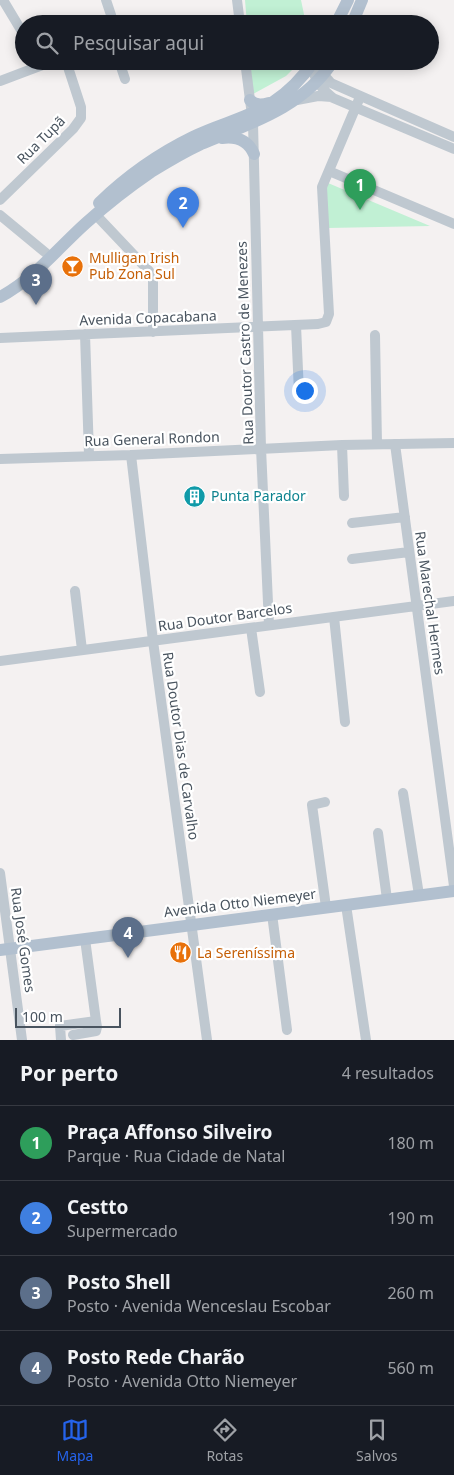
<!DOCTYPE html>
<html lang="pt">
<head>
<meta charset="utf-8">
<style>
  :root { --surface:#171b24; --page:#242831; --text:#f1f3f6; --muted:#9ea1a6; --line:#363941; --accent:#2563eb }
  body { margin:0; font-family:"Noto Sans",sans-serif; background:var(--page); color:var(--text) }
  .scale { position:absolute; left:15px; bottom:12px; width:106px; box-sizing:border-box; padding-left:5px; border:2px solid #49545f; border-top:0; font-size:14px; line-height:18px; white-space:nowrap; color:#49545f; -webkit-text-stroke:4px #fff; paint-order:stroke }
  .you { position:absolute; left:304px; top:390px; width:18px; height:18px; margin:-12px; border:4px solid #fff; border-radius:50%; background:#1a73e8; box-shadow:0 0 0 8px #1a73e833 }
  .badge { display:grid; place-items:center; width:32px; height:32px; border-radius:50%; background:var(--accent); color:#fff; font-size:16px; font-weight:700 }
  .pin { position:absolute; translate:-50% -41px; filter:drop-shadow(0 1px 2px #0008) }
  .pin::after { content:''; position:absolute; top:26px; width:18px; height:15px; background:inherit; clip-path:polygon(0 0,100% 0,50% 100%) }
  .list { margin:0; padding:0; list-style:none }
  h2 { display:flex; justify-content:space-between; align-items:center; height:65px; margin:0; padding:0 20px; font-size:21px }
  h2 small { font-size:16px; font-weight:400; color:var(--muted) }
  .list li { display:grid; grid-template-columns:32px 1fr auto; gap:15px; align-items:center; box-sizing:border-box; height:75px; padding:0 20px; border-top:1px solid var(--line) }
  .list b { display:block; font-size:19px; white-space:nowrap }
  .list p { margin:0; font-size:16px; white-space:nowrap; color:var(--muted) }
  .list em { font-size:16px; font-style:normal; color:var(--muted) }
  .icon { flex:none; width:28px; height:28px; fill:none; stroke:currentColor; stroke-width:2; stroke-linecap:round; stroke-linejoin:round }
  .map { position:relative; flex:none; width:454px; height:1040px; overflow:hidden }
  .search { position:absolute; background:var(--surface); box-shadow:0 2px 12px #0003; left:15px; right:15px; top:15px; height:55px; display:flex; align-items:center; gap:12px; box-sizing:border-box; padding:0 18px; border-radius:28px; color:var(--muted); font-size:19px }
  .sheet { height:365px; background:var(--surface) }
  nav { display:flex; justify-content:space-around; align-items:center; box-sizing:border-box; height:70px; border-top:1px solid var(--line); background:var(--surface); font-size:14px; color:var(--muted) }
  nav a { display:grid; justify-items:center; gap:2px }
  nav .on { color:var(--accent) }
  .map>svg:first-child { display:block }
  .green { fill:#c1f0d4 }
  .lines { fill:none; stroke-linecap:round; stroke-linejoin:round }
  .minor { stroke:#bfc8d0; stroke-width:10 }
  .major { stroke:#b2c0cf; stroke-width:12 }
  .labels { text-anchor:middle; stroke-width:4.5; stroke-linejoin:round; paint-order:stroke }
  .street-label { font-size:14px; fill:#49545f; stroke:#fff }
  .food-label { font-size:14px; fill:#c56008; stroke:#fff; text-anchor:start }
  .culture-label { font-size:14px; fill:#0d838f; stroke:#fff; text-anchor:start }
</style>
</head>
<body>
<div class="map">
<svg width="454" height="1040" viewBox="0 0 454 1040">
  <rect width="100%" height="100%" fill="#f4f1f1"/>
  <path class="green" d="M245 0H301L306 24H247Z
    M250 61H301L286 76 253 94Z
    M328 183 430 226 328 228 325 195Z"/>
  <g class="lines">
    <path class="minor" d="M3 0 24 35
      M106 0 114 24
      M237 0 240 24
      M119 61 125 79
      M245 61 253 123 261 448 269 625
      M315 61C310 78 321 88 333 98L454 149
      M324 75 331 83 454 137
      M0 81 53 61
      M297 100 318 96 332 97
      M329 171 454 224
      M0 200 73 129 81 118V107L66 61
      M0 215 46 253
      M96 215 149 271 153 279V332
      M296 325 299 393
      M85 334 89 455
      M375 335 377 444
      M0 338 318 324 326 322 329 314 322 187 360 97
      M395 444 454 886
      M342 445 344 496
      M131 455 153 641 207 1040
      M0 459 131 455 342 445 454 443
      M352 523 405 517
      M352 559 409 552
      M75 591 82 650
      M334 617 345 722
      M251 628 260 692
      M0 661 454 601
      M403 793 419 895
      M325 802 312 805 326 907
      M378 833 387 899
      M0 873 22 1040
      M346 905 366 1040
      M272 914 287 1030
      M73 1035 96 1031 97 1027 96 1021
      M61 1040 60 1026 96 1021 85 939"/>
    <path class="major" d="M336 24 348 0
      M352 24 362 0
      M250 100C254 105 262 105 269 103
      M222 138C236 136 248 140 254 154
      M99 203C127 176 158 154 193 137 219 124 249 118 273 102 290 91 303 77 314 61
      M0 297C34 279 58 248 86 223 106 205 129 187 151 172 167 162 184 152 201 144 249 124 304 107 333 61
      M0 950 454 891"/>
  </g>
  <defs>
    <symbol id="bar-disc" viewBox="-11 -11 22 22"><circle r="9.5" fill="#e8710a" stroke="#fff"/><path d="M-6-5H6L.8 .8V4.5H3.5V6h-7V4.5H-.8V.8Z" fill="#fff"/></symbol>
    <symbol id="building-disc" viewBox="-11 -11 22 22"><circle r="9.5" fill="#0f9aa8" stroke="#fff"/><path d="M-4-6H4V6H1V3H-1V6H-4ZM-2.5-4.3h1.7v1.8h-1.7ZM.8-4.3h1.7v1.8H.8ZM-2.5-1h1.7V.8h-1.7ZM.8-1h1.7V.8H.8Z" fill="#fff"/></symbol>
    <symbol id="restaurant-disc" viewBox="-11 -11 22 22"><circle r="9.5" fill="#e8710a" stroke="#fff"/><path d="M-5-6h1v4h1v-4h1v4h1v-4h1v5L-1.5 .5V6h-2V.5L-5-1ZM5-6V6H3V1.5H1.5Q1.5-4 5-6Z" fill="#fff"/></symbol>
  </defs>
  <g fill-rule="evenodd">
    <use href="#bar-disc" x="60" y="254" width="25" height="25"/>
    <use href="#building-disc" x="182" y="484" width="25" height="25"/>
    <use href="#restaurant-disc" x="168" y="940" width="25" height="25"/>
  </g>
  <g class="labels">
    <g class="street-label">
      <text transform="translate(41 140) rotate(-45)" y="5">Rua Tupã</text>
      <text transform="translate(148 318) rotate(-2)" y="5">Avenida Copacabana</text>
      <text transform="translate(245 343) rotate(-92)" y="5">Rua Doutor Castro de Menezes</text>
      <text transform="translate(152 439) rotate(-2)" y="5">Rua General Rondon</text>
      <text transform="translate(430 603) rotate(82)" y="5">Rua Marechal Hermes</text>
      <text transform="translate(225 617) rotate(-8)" y="5">Rua Doutor Barcelos</text>
      <text transform="translate(181 746) rotate(82)" y="5">Rua Doutor Dias de Carvalho</text>
      <text transform="translate(240 903) rotate(-7)" y="5">Avenida Otto Niemeyer</text>
      <text transform="translate(23 940) rotate(82)" y="5">Rua José Gomes</text>
    </g>
    <g class="food-label">
      <text x="89" y="263">Mulligan Irish<tspan x="89" dy="16">Pub Zona Sul</tspan></text>
      <text x="197" y="958">La Sereníssima</text>
    </g>
    <g class="culture-label">
      <text x="211" y="501">Punta Parador</text>
    </g>
  </g>
</svg>
<div class="scale">100 m</div>
<div class="you"></div>
<div class="pin badge" style="left:360px;top:210px;background:#2e9e5b">1</div>
<div class="pin badge" style="left:183px;top:228px;background:#3f7fe0">2</div>
<div class="pin badge" style="left:36px;top:305px;background:#5c6f8a">3</div>
<div class="pin badge" style="left:128px;top:958px;background:#5c6f8a">4</div>
<div class="search"><svg class="icon" aria-label="search" viewBox="0 0 24 24"><circle cx="10" cy="10" r="6"/><path d="M15 15l6 6"/></svg>Pesquisar aqui</div>
</div>
<section class="sheet">
<h2>Por perto<small>4 resultados</small></h2>
<ul class="list">
<li><span class="badge" style="background:#2e9e5b">1</span><div><b>Praça Affonso Silveiro</b><p>Parque · Rua Cidade de Natal</p></div><em>180 m</em></li>
<li><span class="badge" style="background:#3f7fe0">2</span><div><b>Cestto</b><p>Supermercado</p></div><em>190 m</em></li>
<li><span class="badge" style="background:#5c6f8a">3</span><div><b>Posto Shell</b><p>Posto · Avenida Wenceslau Escobar</p></div><em>260 m</em></li>
<li><span class="badge" style="background:#5c6f8a">4</span><div><b>Posto Rede Charão</b><p>Posto · Avenida Otto Niemeyer</p></div><em>560 m</em></li>
</ul>
</section>
<nav>
<a class="on"><svg class="icon" aria-label="map" viewBox="0 0 24 24"><path d="M3 6l6-2 6 2 6-2v14l-6 2-6-2-6 2zM9 4v14M15 6v14"/></svg>Mapa</a>
<a><svg class="icon" aria-label="directions" viewBox="0 0 24 24"><path d="M12 3l9 9-9 9-9-9zM9 14v-3h6M13 9l2 2-2 2"/></svg>Rotas</a>
<a><svg class="icon" aria-label="saved" viewBox="0 0 24 24"><path d="M7 4h10v16l-5-4-5 4z"/></svg>Salvos</a>
</nav>
</body>
</html>
